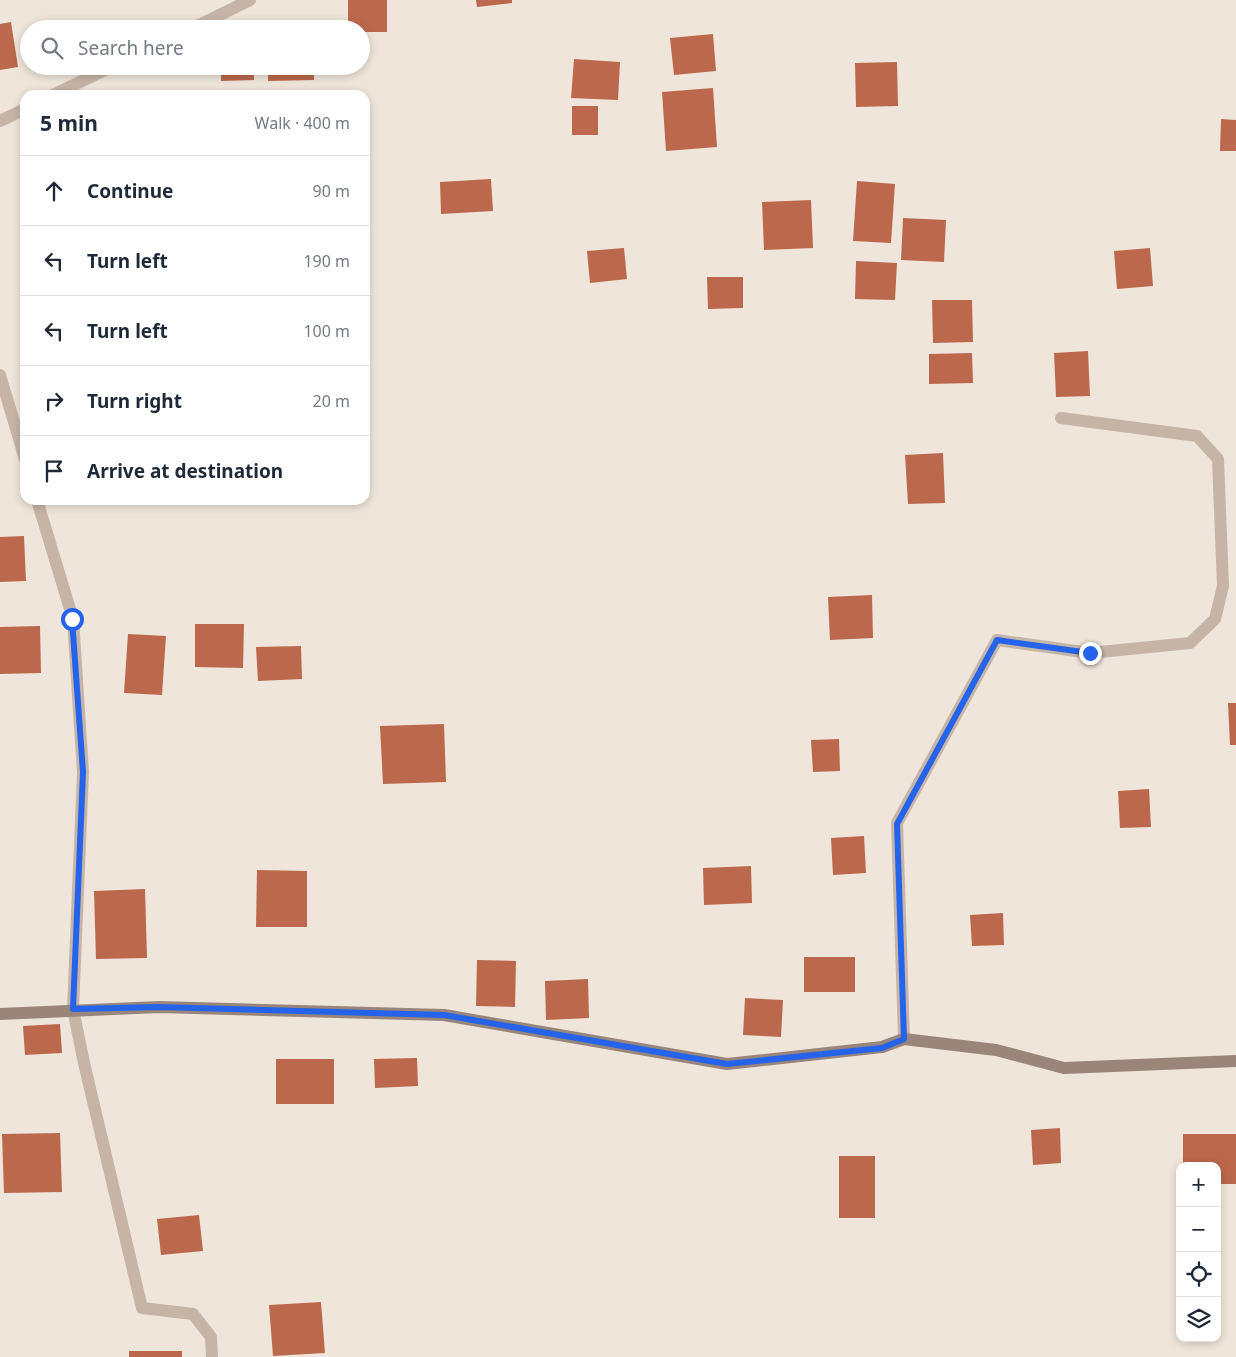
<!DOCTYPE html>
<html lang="en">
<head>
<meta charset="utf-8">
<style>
  :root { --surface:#fff; --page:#f6f6f7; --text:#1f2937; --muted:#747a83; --line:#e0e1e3 }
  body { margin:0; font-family:"Noto Sans",sans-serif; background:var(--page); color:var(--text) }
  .controls { position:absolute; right:15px; bottom:15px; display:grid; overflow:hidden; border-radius:10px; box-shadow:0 2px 8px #0003 }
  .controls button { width:45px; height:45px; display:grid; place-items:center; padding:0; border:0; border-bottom:1px solid var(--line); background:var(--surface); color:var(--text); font:25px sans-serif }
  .stop { position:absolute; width:15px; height:15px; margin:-11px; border:4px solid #2563eb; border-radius:50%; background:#fff }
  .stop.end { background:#2563eb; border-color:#fff; box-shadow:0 1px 5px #0008 }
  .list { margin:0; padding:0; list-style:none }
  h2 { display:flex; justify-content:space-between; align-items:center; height:65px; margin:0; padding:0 20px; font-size:21px }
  h2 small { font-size:16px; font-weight:400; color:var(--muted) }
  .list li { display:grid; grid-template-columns:32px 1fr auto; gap:15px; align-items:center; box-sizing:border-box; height:70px; padding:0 20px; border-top:1px solid var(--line) }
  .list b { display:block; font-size:19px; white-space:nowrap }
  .list em { font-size:16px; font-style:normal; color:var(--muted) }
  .icon { flex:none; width:28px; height:28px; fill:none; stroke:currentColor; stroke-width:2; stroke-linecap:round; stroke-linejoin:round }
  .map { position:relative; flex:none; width:1236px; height:1357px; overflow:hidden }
  .search { position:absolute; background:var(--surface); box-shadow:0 2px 8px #0003; left:20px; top:20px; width:350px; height:55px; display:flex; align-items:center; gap:12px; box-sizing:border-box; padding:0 18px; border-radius:28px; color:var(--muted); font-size:19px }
  .panel { position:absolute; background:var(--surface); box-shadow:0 2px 8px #0003; left:20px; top:90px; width:350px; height:415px; border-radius:15px }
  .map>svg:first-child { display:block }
  .building { fill:#bb684c }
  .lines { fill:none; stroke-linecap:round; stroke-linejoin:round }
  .street { stroke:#c6b5a7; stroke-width:12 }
  .secondary { stroke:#998579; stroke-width:12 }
  .route { stroke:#2563eb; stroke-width:6 }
</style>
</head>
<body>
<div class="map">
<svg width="1236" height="1357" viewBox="0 0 1236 1357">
  <rect width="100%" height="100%" fill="#efe5da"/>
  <path class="building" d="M348 0H387V32H361V29H348Z
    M476 0H512V3L477 7Z
    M11 22 18 67 0 70V24Z
    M713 34 716 71 674 75 670 38Z
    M574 59 620 62 618 100 571 98Z
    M897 62 898 106 856 107 855 63Z
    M221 66H254V80L221 81Z
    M268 66H314V80L268 81Z
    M713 88 717 147 666 151 662 92Z
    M572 106H598V135H572Z
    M1221 119 1236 120V151H1220Z
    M491 179 493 211 441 214 440 182Z
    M857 181 895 184 891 243 853 241Z
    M811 200 813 248 764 250 762 202Z
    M903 218 946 220 944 262 901 260Z
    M624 248 627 279 590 283 587 251Z
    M1150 248 1153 286 1117 289 1114 251Z
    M856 261 897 263 895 300 855 299Z
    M707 277H743V308L708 309Z
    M932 300H972L973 342 933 343Z
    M1088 351 1090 396 1056 397 1054 353Z
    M972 353 973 383 929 384V354Z
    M943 453 945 503 908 504 905 455Z
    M24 536 26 581 0 582V537Z
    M872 595 873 638 830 640 828 597Z
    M195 624H244L243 668 195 667Z
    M40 626 41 673 0 674V627Z
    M128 634 166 636 162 695 124 693Z
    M301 646 302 679 258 681 256 647Z
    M1228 703H1236V745H1230Z
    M444 724 446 782 383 784 380 726Z
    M839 739 840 771 813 772 811 740Z
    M1149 789 1151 827 1120 828 1118 791Z
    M864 836 866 873 833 875 831 838Z
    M751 866 752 903 704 905 703 868Z
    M257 870 307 871V927H256Z
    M145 889 147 958 96 959 94 891Z
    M1003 913 1004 945 972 946 970 915Z
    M804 957H855V992H804Z
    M477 960 516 961 515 1007 476 1006Z
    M588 979 589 1018 546 1020 545 981Z
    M745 998 783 1000 781 1037 743 1035Z
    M60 1024 62 1053 25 1055 23 1026Z
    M417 1058 418 1086 375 1088 374 1059Z
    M276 1059H334V1104H276Z
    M1060 1128 1061 1163 1033 1165 1031 1130Z
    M60 1133 62 1192 4 1193 2 1134Z
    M1183 1134H1236V1184H1217V1166H1183Z
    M839 1156H875V1218H839Z
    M199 1215 203 1251 161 1255 157 1219Z
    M321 1302 325 1353 273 1356 269 1305Z
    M129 1351H182V1357H129Z"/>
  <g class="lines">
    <path class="street" d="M191 29 250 0
      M53 95 113 66
      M0 121 25 109
      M0 375 25 459
      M37 500 73 619 83 772 73 1009 84 1063 142 1308 193 1314 211 1337 212 1357
      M904 1039 897 823 997 640 1090 653 1190 643 1215 619 1223 586 1218 459 1197 436 1061 418"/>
    <path class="secondary" d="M0 1014 159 1007 444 1015 727 1064 882 1047 904 1039 996 1050 1064 1068 1236 1061"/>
  </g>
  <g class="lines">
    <path class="route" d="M72 619 83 772 73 1009 159 1007 444 1015 727 1064 882 1048 904 1039 897 824 997 640 1090 653"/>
  </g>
</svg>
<div class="controls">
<button>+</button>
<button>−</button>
<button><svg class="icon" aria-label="locate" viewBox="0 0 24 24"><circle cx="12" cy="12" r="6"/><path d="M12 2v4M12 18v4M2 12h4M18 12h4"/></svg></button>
<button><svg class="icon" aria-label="layers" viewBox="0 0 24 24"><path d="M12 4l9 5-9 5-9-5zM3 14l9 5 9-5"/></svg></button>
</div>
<div class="stop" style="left:72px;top:619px"></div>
<div class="stop end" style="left:1090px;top:653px"></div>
<div class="search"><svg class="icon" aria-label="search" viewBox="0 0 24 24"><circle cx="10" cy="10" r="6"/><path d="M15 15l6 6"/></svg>Search here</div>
<section class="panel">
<h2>5 min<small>Walk · 400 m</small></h2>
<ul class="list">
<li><svg class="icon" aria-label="ahead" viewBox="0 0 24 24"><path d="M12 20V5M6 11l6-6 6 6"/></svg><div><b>Continue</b></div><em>90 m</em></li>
<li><svg class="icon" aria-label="left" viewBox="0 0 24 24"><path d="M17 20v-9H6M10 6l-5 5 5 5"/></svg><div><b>Turn left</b></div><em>190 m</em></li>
<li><svg class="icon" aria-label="left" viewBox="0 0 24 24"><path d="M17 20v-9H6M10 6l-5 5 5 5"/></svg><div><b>Turn left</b></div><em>100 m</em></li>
<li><svg class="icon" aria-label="right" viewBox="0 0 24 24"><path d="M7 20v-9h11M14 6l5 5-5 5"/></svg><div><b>Turn right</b></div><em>20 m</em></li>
<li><svg class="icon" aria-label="arrive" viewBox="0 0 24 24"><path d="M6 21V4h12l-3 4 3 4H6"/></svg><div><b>Arrive at destination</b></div></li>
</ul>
</section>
</div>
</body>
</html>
